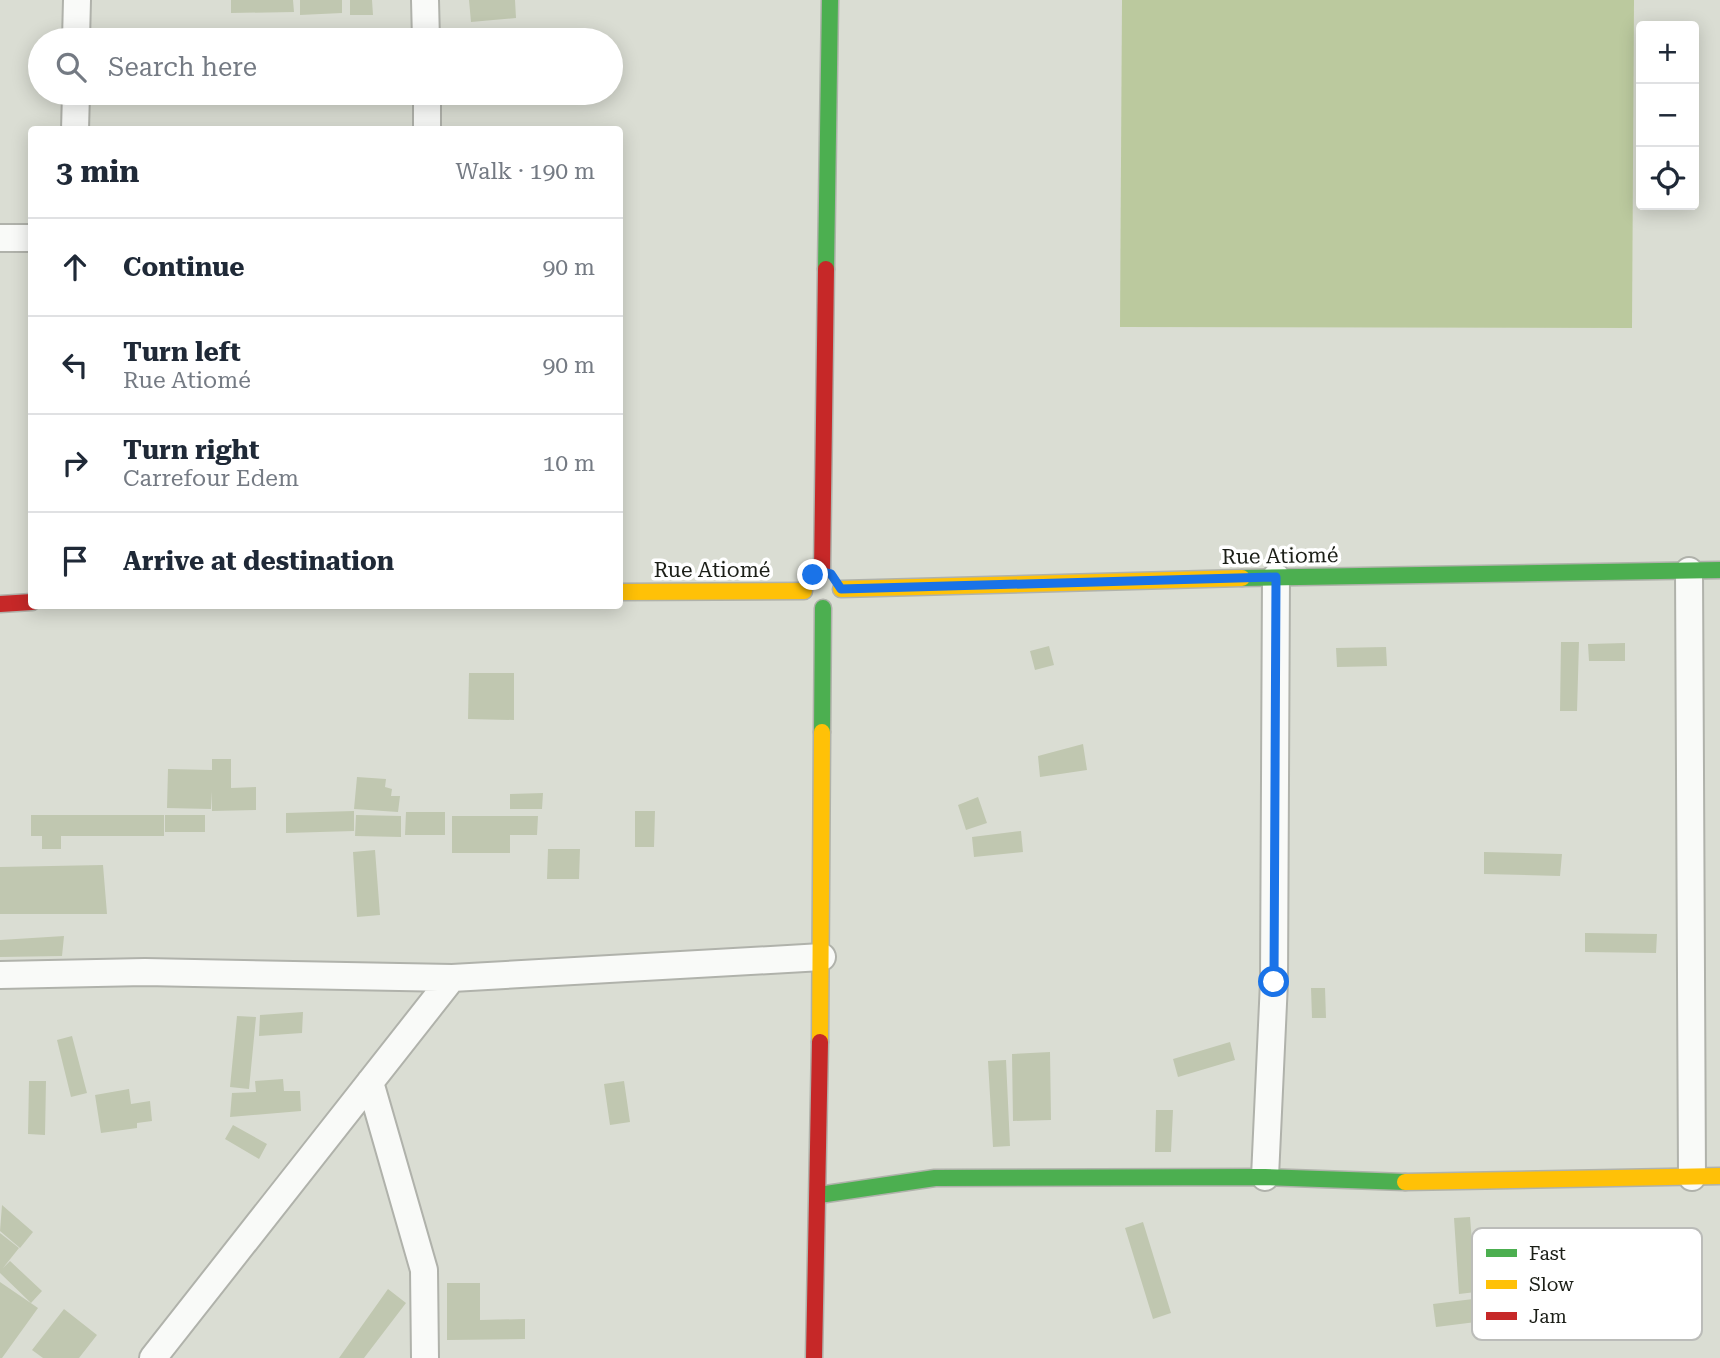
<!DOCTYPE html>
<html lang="en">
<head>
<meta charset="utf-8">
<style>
  :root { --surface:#fff; --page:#f6f6f7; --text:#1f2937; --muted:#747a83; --line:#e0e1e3 }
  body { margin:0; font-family:"Roboto Serif",serif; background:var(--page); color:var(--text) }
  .controls { position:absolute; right:21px; top:21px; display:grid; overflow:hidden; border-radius:7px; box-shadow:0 4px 18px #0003 }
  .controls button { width:63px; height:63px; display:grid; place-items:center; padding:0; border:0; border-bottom:2px solid var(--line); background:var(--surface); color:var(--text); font:35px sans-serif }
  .stop { position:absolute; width:21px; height:21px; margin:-16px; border:5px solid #1a73e8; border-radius:50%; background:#fff }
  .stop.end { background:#1a73e8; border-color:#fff; box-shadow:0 2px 7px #0008 }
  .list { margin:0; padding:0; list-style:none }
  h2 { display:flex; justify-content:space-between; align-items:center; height:91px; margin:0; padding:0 28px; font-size:30px }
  h2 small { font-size:23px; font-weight:400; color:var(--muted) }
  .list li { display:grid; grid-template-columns:46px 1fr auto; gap:21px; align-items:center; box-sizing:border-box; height:98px; padding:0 28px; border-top:2px solid var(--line) }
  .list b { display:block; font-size:26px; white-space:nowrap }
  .list p { margin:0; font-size:23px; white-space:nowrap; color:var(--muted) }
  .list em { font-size:23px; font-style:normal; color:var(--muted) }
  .icon { flex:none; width:38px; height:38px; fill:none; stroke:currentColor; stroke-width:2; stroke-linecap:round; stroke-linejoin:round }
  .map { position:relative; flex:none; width:1720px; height:1358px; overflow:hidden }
  .search { position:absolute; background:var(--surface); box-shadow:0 4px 18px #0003; left:28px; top:28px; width:595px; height:77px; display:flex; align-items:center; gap:18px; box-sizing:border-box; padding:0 24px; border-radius:38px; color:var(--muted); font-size:26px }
  .panel { position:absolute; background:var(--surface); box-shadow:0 4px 18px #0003; left:28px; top:126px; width:595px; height:483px; border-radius:7px }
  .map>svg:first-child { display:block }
  .green { fill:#bbc99e }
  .building { fill:#c0c7b0 }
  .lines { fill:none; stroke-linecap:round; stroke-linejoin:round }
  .street-casing { stroke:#b0b2ab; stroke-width:30 }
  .fast-casing { stroke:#b0b2ab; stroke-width:19 }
  .slow-casing { stroke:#b0b2ab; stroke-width:19 }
  .jam-casing { stroke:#b0b2ab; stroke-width:19 }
  .street { stroke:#f9faf8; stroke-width:26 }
  .fast { stroke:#4caf50; stroke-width:16 }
  .slow { stroke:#ffc107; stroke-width:16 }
  .jam { stroke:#c62828; stroke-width:16 }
  .route { stroke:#1a73e8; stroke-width:9 }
  .labels { text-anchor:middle; stroke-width:7; stroke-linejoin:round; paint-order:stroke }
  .street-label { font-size:21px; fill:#1b1e17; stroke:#fff }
  .key { fill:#fff; stroke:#bbbcb9; stroke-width:2 }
  .key-label { font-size:19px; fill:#1b1e17 }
</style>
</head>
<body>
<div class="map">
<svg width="1720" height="1358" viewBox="0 0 1720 1358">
  <rect width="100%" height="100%" fill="#daddd3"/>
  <path class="green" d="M1122 0H1634L1632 328 1120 327Z"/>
  <path class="building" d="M231 0H293L294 12 231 13Z
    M300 0H342V13L300 15Z
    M350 0H372L373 15H350Z
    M469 0H515L516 18 471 22Z
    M1561 642H1579L1577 711H1560Z
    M1625 643V661H1589L1588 644Z
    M1049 646 1054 665 1035 670 1030 651Z
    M1386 647 1387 666 1337 667 1336 648Z
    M469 673H514V720L468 719Z
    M1083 744 1087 770 1040 777 1038 756Z
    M212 759H231V788L256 787V810L212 811V791L211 809 167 808 168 769 212 770Z
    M357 777 386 779 385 787 392 789 391 796H400L398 812 354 809Z
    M543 793 542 809H510V794Z
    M978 797 987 823 966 830 958 805Z
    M354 811V831L286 833V813Z
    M635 811H655L654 847H635Z
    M406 812H445V835H405Z
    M31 815H164V836H61V849H42V836H31Z
    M165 815H205V832H165Z
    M356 815 401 816V837L355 836Z
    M452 816H538L537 835H510V853H452Z
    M1021 831 1023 852 974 857 972 837Z
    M548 849H580L579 879H547Z
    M375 850 380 915 357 917 353 852Z
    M1484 852 1562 854 1560 876 1484 874Z
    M103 865 107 914H0V867Z
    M1585 933 1657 934 1656 953 1585 952Z
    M64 936 62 956 0 957V940Z
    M1311 988H1325L1326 1018H1312Z
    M303 1012 302 1033 259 1036 260 1015Z
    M237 1016 256 1017 249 1089 230 1087Z
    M72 1036 87 1093 71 1097 57 1040Z
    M1230 1042 1235 1060 1178 1077 1173 1059Z
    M1050 1052 1051 1120 1013 1121 1012 1054Z
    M1006 1060 1010 1146 993 1147 988 1061Z
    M283 1079 284 1091H300L301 1111 230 1117 232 1093 256 1092 255 1081Z
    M29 1081H46L45 1135 28 1134Z
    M624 1081 630 1122 610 1125 604 1084Z
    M129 1089 131 1104 150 1101 152 1121 137 1123V1128L101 1133 95 1095Z
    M1156 1110H1173L1171 1152H1155Z
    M233 1125 267 1144 259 1159 225 1139Z
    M2 1205 33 1232 20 1248 0 1231Z
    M1470 1217 1476 1292 1459 1294 1454 1218Z
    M1143 1222 1171 1313 1153 1319 1125 1228Z
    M0 1233 19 1248 3 1268 10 1261 42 1291 31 1303 0 1273Z
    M0 1282 38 1308 2 1358H0Z
    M447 1283H480V1320L525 1319V1339L447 1340Z
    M388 1289 406 1303 364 1358H339Z
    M1481 1298 1484 1321 1436 1327 1433 1304Z
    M64 1309 97 1335 79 1358H43L32 1350Z"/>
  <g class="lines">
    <defs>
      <path id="street" d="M425 0 426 40
        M76 40 77 0
        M427 93V130
        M75 130 76 93
        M0 238H32
        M1689 571 1692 1177
        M0 975 145 972 452 978 822 957
        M370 1082 424 1270 425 1358
        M1265 1177 1274 982 1276 577
        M153 1358 452 978"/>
      <path id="fast" d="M826 269 830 0
        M1242 578 1720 570
        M822 732 823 608
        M819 1195 935 1178 1265 1177 1405 1182"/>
      <path id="slow" d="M841 589 1242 578
        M620 592 804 591
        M820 1042 822 732
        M1405 1182 1720 1176"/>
      <path id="jam" d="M822 572 826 269
        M0 604 32 602
        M814 1358 820 1042"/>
    </defs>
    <use href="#street" class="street-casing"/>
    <use href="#fast" class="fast-casing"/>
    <use href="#slow" class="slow-casing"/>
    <use href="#jam" class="jam-casing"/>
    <use href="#street" class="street"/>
    <use href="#fast" class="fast"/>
    <use href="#slow" class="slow"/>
    <use href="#jam" class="jam"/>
  </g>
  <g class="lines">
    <path class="route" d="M813 575 822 572 831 574 841 589 1276 577 1274 982"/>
  </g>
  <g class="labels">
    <g class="street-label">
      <text transform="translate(1280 556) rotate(-1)" y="7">Rue Atiomé</text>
      <text x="712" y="577">Rue Atiomé</text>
    </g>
  </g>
  <rect x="1472" y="1228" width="230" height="112" rx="10" class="key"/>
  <rect x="1486" y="1249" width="31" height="8" fill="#4caf50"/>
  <rect x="1486" y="1280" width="31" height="9" fill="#ffc107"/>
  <rect x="1486" y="1312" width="31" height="8" fill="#c62828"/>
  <g class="key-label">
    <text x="1529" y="1260">Fast</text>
    <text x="1529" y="1291">Slow</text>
    <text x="1529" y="1323">Jam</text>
  </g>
</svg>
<div class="controls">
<button>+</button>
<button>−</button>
<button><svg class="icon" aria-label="locate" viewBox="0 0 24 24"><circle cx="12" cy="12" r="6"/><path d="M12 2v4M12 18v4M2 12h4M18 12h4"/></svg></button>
</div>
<div class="stop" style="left:1274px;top:982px"></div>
<div class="stop end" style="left:813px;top:575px"></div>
<div class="search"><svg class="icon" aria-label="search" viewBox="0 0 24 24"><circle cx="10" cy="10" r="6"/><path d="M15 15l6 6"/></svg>Search here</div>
<section class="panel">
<h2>3 min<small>Walk · 190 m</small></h2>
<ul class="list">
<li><svg class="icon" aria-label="ahead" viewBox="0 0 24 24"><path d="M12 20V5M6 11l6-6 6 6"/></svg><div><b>Continue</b></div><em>90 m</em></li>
<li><svg class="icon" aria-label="left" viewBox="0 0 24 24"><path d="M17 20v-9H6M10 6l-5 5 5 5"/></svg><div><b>Turn left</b><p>Rue Atiomé</p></div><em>90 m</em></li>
<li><svg class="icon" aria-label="right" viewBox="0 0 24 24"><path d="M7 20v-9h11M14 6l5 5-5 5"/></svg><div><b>Turn right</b><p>Carrefour Edem</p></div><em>10 m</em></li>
<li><svg class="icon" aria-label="arrive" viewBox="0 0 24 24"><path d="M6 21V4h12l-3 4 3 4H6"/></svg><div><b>Arrive at destination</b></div></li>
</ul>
</section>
</div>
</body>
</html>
